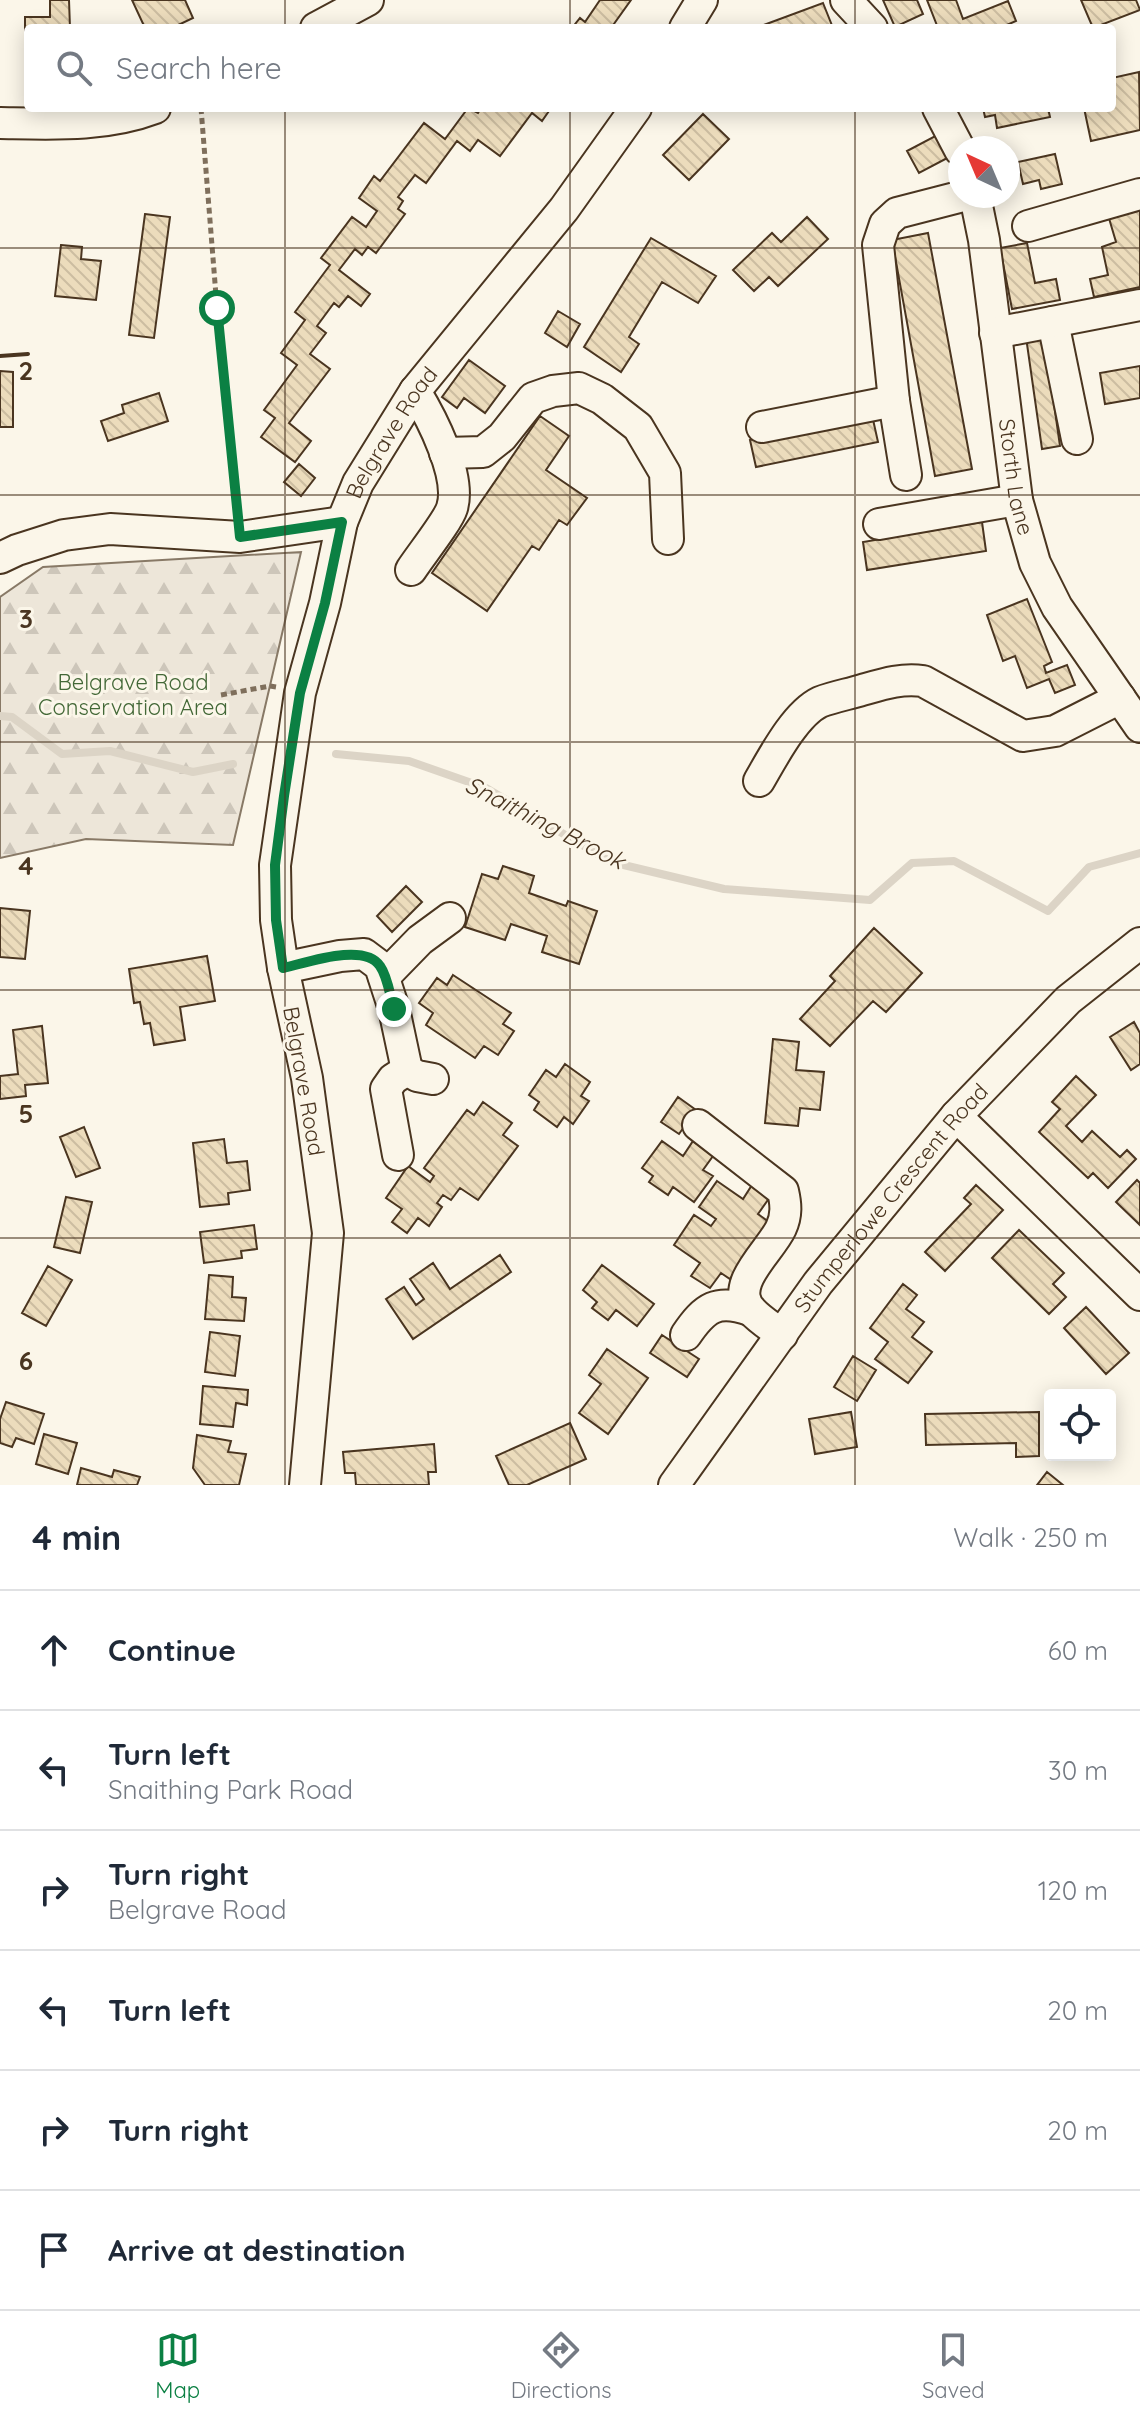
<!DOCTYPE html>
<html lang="en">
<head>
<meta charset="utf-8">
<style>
  :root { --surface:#fff; --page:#f6f6f7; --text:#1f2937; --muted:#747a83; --line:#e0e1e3; --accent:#0b8043 }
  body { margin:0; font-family:Quicksand,sans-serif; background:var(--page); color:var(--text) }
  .controls { position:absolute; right:24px; bottom:24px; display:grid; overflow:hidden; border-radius:8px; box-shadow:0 4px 20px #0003 }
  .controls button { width:72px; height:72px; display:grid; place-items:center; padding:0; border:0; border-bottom:2px solid var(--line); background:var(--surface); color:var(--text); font:40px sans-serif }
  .compass { position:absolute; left:948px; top:136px; width:72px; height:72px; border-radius:50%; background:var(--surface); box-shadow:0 4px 20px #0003; rotate:316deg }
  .stop { position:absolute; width:24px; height:24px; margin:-18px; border:6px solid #0b8043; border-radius:50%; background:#fff }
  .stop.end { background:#0b8043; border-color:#fff; box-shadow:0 2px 8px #0008 }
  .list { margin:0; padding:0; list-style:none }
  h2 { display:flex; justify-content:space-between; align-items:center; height:104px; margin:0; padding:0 32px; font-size:34px }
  h2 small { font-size:26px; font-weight:400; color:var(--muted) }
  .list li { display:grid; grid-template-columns:52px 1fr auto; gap:24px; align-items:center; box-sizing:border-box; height:120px; padding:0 32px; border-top:2px solid var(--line) }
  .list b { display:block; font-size:30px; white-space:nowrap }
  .list p { margin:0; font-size:26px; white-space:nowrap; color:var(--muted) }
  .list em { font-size:26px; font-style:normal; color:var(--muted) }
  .icon { flex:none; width:44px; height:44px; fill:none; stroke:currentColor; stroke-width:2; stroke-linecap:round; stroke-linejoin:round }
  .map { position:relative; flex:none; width:1140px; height:1485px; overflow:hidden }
  .search { position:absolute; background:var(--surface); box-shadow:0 4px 20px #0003; left:24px; right:24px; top:24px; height:88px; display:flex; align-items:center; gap:20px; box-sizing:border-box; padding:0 28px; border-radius:8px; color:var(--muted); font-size:30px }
  .sheet { height:824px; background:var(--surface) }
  nav { display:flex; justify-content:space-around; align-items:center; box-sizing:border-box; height:112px; border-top:2px solid var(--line); background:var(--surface); font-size:22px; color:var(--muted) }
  nav a { display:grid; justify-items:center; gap:4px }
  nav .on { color:var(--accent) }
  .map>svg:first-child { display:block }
  .forest { fill:url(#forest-firs); stroke:#887966; stroke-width:2 }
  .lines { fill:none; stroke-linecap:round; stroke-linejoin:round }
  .stream { stroke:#dcd4c6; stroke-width:8 }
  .building { fill:url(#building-back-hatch); stroke:#4a3520; stroke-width:2 }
  .minor-casing { stroke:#4a3520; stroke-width:34 }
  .path { stroke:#7f6f5c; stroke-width:5; stroke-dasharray:6 4; stroke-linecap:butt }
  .minor { stroke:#fbf6e9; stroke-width:30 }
  .wall { stroke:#4a3520; stroke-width:4 }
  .route { stroke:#0b8043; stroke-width:10 }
  .grid { fill:none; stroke:#4a3520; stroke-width:2; stroke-opacity:0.55 }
  .labels { text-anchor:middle; stroke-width:6; stroke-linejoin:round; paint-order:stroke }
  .street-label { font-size:22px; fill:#4a3520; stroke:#fbf6e9 }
  .park-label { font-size:22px; fill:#436837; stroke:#fbf6e9 }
  .water-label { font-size:24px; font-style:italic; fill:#4a3520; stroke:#fbf6e9 }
  .grid-label { font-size:26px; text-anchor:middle; font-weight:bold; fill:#4a3520; stroke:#fbf6e9; stroke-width:6; stroke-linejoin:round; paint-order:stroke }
</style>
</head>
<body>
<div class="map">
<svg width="1140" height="1485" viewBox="0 0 1140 1485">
  <defs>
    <pattern id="forest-firs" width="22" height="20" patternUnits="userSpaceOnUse" patternTransform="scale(2)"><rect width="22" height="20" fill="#ede6d9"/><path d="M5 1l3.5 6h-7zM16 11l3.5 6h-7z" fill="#cdc6ba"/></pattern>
    <pattern id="building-back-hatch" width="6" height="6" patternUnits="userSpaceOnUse" patternTransform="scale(2)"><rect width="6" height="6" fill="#ecdcbc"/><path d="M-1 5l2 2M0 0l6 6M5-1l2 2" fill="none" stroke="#ccbda1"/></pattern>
  </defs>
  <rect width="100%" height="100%" fill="#fbf6e9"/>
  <path class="forest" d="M301 552 233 845 86 839 0 858V597L43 567Z"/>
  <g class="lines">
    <path class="stream" d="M0 716 12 717 62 754 110 751 193 772 233 764
      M336 754 409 761 486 788 611 862 724 889 870 900 912 863 954 861 1048 911 1089 867 1140 853"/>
  </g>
  <path class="building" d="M50 0H69L70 28H28V60H25V17H50Z
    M132 0H185L193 18 172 28H145Z
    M600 0H631L611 28H572L580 18 585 22Z
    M883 0H917L923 14 895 27Z
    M927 0H956L963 19 1008 1 1016 21 1000 28H938Z
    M1081 0H1136L1140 10 1093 28Z
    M823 3 833 28H761V26Z
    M1139 72 1140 130 1091 141 1084 108H1112V78Z
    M468 108 478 113 481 108H551L542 121 532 113 500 156 478 140 470 151 457 141 426 183 415 175 398 197 403 201 398 209 405 214 376 253 368 247 362 255 355 249 339 270 370 294 361 306 348 296 339 307 334 303 317 326 326 333 310 354 330 369 289 423 311 441 295 462 261 437 275 418 264 410 297 365 281 353 305 320 295 312 330 265 321 258 352 217 366 227 377 211 359 198 374 176 380 181 424 123 445 139Z
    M983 108H1048L1050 117 997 128 995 115 985 117Z
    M703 114 729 139 689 180 663 155Z
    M941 133 953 155 919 173 907 151Z
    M1055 154 1062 184 1041 189 1039 180 1023 184 1018 162Z
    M1140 204V287L1094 297 1090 279 1108 275 1102 247 1116 242 1108 215Z
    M145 214 170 217 154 338 129 335Z
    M807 217 828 239 778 286 769 277 754 291 733 270 772 233 781 242Z
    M928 233 972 469 935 476 892 240Z
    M651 238 716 276 698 303 662 282 629 337 639 344 621 372 584 347Z
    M1027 243 1035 283 1056 279 1060 300 1012 309 1000 248Z
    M61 245 82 247 81 259 101 261 96 300 55 296Z
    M558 311 580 324 567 347 545 333Z
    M1044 334 1060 446 1042 449 1026 337Z
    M469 360 505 386 485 413 464 398 457 408 442 397Z
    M1140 366V398L1105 404 1100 373Z
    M0 371 13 372V427H0Z
    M159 393 168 421 108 441 101 421 124 413 122 405Z
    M872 415 878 442 756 467 750 440Z
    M540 416 569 436 546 470 587 498 567 525 559 520 539 550 532 546 487 611 432 573Z
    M299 464 315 478 301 496 284 482Z
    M982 522 986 551 867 570 863 542Z
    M1027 599 1052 662 1044 666 1046 673 1067 665 1075 685 1055 693 1049 679 1027 688 1015 656 1003 661 987 615Z
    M503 866 534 876 529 893 566 906 568 901 597 911 579 964 542 952 547 936 511 924 505 940 465 927 482 874 498 879Z
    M406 886 422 902 392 932 377 916Z
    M0 908 30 911 25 959 0 957Z
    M874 928 922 973 886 1012 873 1001 830 1046 800 1019 835 981 830 976Z
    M207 956 215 1001 180 1007 185 1040 154 1045 150 1023 144 1024 140 1002 134 1003 129 969Z
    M453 975 511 1013 503 1024 514 1031 498 1055 484 1046 475 1058 426 1025 433 1013 419 1003 437 978 447 985Z
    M1134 1022 1140 1033V1064L1131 1070 1110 1037Z
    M42 1026 48 1083 25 1085 26 1096 0 1099V1076L18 1074 13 1030Z
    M773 1039 799 1042 796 1070 824 1072 820 1110 800 1108 798 1126 765 1123Z
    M565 1064 590 1082 581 1096 589 1101 573 1124 564 1117 557 1127 534 1110 539 1102 529 1095 546 1070 556 1077Z
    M1076 1076 1096 1095 1066 1126 1082 1142 1092 1131 1120 1157 1127 1150 1136 1159 1108 1188 1093 1173 1088 1178 1039 1132 1060 1109 1052 1102Z
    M678 1097 696 1110 679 1134 661 1122Z
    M483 1102 512 1123 503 1135 518 1146 478 1200 460 1188 451 1200 443 1195 437 1203 442 1207 429 1226 418 1218 407 1233 392 1222 402 1209 386 1198 408 1166 430 1182 434 1176 424 1168 467 1110 474 1115Z
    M84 1127 100 1168 76 1177 60 1137Z
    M224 1139 227 1163 247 1161 250 1190 228 1193 229 1204 200 1207 193 1143Z
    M662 1141 683 1156 693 1141 713 1156 703 1170 713 1176 694 1202 673 1187 668 1195 649 1182 653 1176 642 1168Z
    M1137 1180 1140 1183V1225L1116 1202Z
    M717 1181 743 1199 752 1185 770 1197 758 1214 769 1222 730 1279 721 1273 710 1288 691 1276 700 1263 674 1245 694 1215 711 1226 716 1219 699 1207Z
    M976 1185 1003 1210 945 1271 925 1252 971 1204 964 1198Z
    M66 1197 92 1202 80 1253 54 1247Z
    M254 1225 257 1249 241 1251 242 1258 204 1263 200 1232Z
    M1019 1230 1064 1273 1053 1284 1066 1297 1049 1314 992 1258Z
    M500 1255 511 1272 413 1339 386 1299 404 1287 416 1305 424 1299 410 1279 433 1263 450 1289Z
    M602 1265 654 1304 637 1326 616 1310 608 1320 592 1308 597 1302 583 1290Z
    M48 1266 72 1280 46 1326 22 1313Z
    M209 1275 233 1277 232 1297 246 1298 244 1321 205 1319Z
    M903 1284 917 1295 906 1309 924 1322 912 1337 932 1352 908 1383 875 1359 888 1342 870 1328Z
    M1086 1307 1129 1353 1106 1374 1064 1328Z
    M210 1332 240 1336 235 1376 205 1372Z
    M662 1335 699 1359 687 1377 650 1353Z
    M607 1349 648 1378 608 1434 579 1413 601 1384 589 1375Z
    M853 1356 876 1370 857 1401 834 1387Z
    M203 1386 248 1390 247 1405 236 1403 233 1427 200 1424Z
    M6 1402 44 1414 34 1444 16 1438 12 1447 0 1443V1419Z
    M851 1412 857 1447 815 1454 809 1419Z
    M1039 1412V1456L1016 1457V1443L926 1445 925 1414Z
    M570 1423 586 1459 527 1485H509L496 1456Z
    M44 1434 77 1443 68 1474 36 1464Z
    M197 1435 231 1441 228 1452 246 1454 239 1485H205L193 1468Z
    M434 1444 436 1472H428L429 1485H356L355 1473H345L343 1452Z
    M81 1468 112 1477 114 1470 140 1477 137 1485H77Z
    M1047 1472 1063 1485H1037Z"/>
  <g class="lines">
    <defs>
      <g id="minor">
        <path d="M846 0 872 28"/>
        <path d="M316 28 368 0"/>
        <path d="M685 28 702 0"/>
        <path d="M938 108 960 150"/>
        <path d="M0 123C52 124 105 127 155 108"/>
        <path id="s1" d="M975 196 984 240 1017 500 1035 563 1057 607 1140 727"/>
        <path d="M1028 226 1140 194"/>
        <path d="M1053 322 1077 439"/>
        <path d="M995 333 1140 305"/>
        <path d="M762 427 894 401"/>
        <path d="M445 453 483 452 502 437 533 398 553 391 579 388 602 399 638 427 665 473 668 539"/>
        <path d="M906 475 894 401 878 245 885 224 897 213 963 196"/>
        <path d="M879 524 1017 500"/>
        <path d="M0 558 17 550 64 535 110 529 240 537 342 522"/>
        <path d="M411 570C420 556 448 521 452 508 462 476 431 417 415 391"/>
        <path d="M759 781C773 757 795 714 820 702 833 697 849 694 862 690 883 684 901 678 923 681L1023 736 1055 731 1120 698"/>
        <path d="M283 968 340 956 364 954 380 966 394 1009 407 1070 417 1076 433 1079"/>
        <path d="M384 977 420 940 450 918"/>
        <path d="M956 1116 1140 1295"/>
        <path d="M698 1125 783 1191C786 1204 787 1215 781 1228 770 1252 727 1285 752 1311 760 1320 772 1327 782 1335"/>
        <path d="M398 1155 386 1089 393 1079 407 1070"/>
        <path d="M686 1335C705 1307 717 1299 750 1310"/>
        <path id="s2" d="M305 1485 328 1233 307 1078 283 968 276 920 275 865 300 693 325 603 342 522 358 483 415 391 564 209 636 108"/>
        <path id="s3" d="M674 1485 818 1283 956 1116 1068 1000 1140 943"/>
      </g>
    </defs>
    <use href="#minor" class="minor-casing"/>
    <path class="path" d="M201 108 217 308 237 513
      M221 695 270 686 276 687"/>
    <use href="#minor" class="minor"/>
    <path class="wall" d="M0 356 28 354"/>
  </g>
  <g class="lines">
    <path class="route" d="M217 308 240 537 342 522 325 603 300 693 284 796 275 865 276 920 283 968C306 963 364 942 380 966 388 977 390 997 394 1009"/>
  </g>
  <path class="grid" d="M285 0V28M570 0V28M855 0V28M285 108V1485M570 108V1485M855 108V1485M0 248H1140M0 495H1140M0 742H1140M0 990H1140M0 1238H1140"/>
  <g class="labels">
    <g class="street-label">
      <text dy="8" stroke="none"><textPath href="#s2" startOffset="1078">Belgrave Road</textPath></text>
      <text dy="8" stroke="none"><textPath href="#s1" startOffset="284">Storth Lane</textPath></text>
      <text transform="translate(304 1081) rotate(80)" y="8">Belgrave Road</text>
      <text dy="8" stroke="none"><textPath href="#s3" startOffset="360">Stumperlowe Crescent Road</textPath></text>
    </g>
    <g class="park-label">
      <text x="133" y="690">Belgrave Road<tspan x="133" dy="25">Conservation Area</tspan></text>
    </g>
    <g class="water-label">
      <text transform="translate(545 823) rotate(27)" y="8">Snaithing Brook</text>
    </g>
  </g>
  <g class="grid-label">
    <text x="26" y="380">2</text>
    <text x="26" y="628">3</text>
    <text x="26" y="875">4</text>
    <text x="26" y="1123">5</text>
    <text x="26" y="1370">6</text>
  </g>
</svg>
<div class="controls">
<button><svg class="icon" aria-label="locate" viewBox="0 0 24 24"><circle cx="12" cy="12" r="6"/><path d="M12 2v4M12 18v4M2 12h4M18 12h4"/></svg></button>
</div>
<svg class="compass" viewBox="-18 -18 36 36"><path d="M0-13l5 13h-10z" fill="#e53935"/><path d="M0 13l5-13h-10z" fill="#747a83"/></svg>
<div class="stop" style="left:217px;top:308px"></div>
<div class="stop end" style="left:394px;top:1009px"></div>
<div class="search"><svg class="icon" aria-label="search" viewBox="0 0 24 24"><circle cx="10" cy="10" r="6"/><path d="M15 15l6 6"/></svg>Search here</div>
</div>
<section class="sheet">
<h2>4 min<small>Walk · 250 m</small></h2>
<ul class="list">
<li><svg class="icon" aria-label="ahead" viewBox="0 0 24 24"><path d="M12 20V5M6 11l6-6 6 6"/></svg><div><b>Continue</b></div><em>60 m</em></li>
<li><svg class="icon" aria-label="left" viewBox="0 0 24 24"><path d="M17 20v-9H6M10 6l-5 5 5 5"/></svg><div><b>Turn left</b><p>Snaithing Park Road</p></div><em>30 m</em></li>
<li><svg class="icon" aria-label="right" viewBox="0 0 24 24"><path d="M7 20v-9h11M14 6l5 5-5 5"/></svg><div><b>Turn right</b><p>Belgrave Road</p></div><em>120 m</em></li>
<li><svg class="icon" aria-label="left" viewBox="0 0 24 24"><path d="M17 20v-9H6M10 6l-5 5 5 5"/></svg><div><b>Turn left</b></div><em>20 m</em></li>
<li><svg class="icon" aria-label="right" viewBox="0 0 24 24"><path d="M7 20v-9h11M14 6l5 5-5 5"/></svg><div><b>Turn right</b></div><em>20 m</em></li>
<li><svg class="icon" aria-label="arrive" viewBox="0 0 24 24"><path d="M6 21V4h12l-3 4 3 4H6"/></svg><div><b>Arrive at destination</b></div></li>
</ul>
</section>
<nav>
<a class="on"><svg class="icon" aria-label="map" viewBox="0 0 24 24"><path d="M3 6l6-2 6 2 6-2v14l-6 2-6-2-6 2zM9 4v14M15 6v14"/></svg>Map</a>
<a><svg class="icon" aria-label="directions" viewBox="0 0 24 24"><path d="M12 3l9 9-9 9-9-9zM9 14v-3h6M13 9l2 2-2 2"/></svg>Directions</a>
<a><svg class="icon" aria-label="saved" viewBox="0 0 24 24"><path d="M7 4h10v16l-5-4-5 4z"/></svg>Saved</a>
</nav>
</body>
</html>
